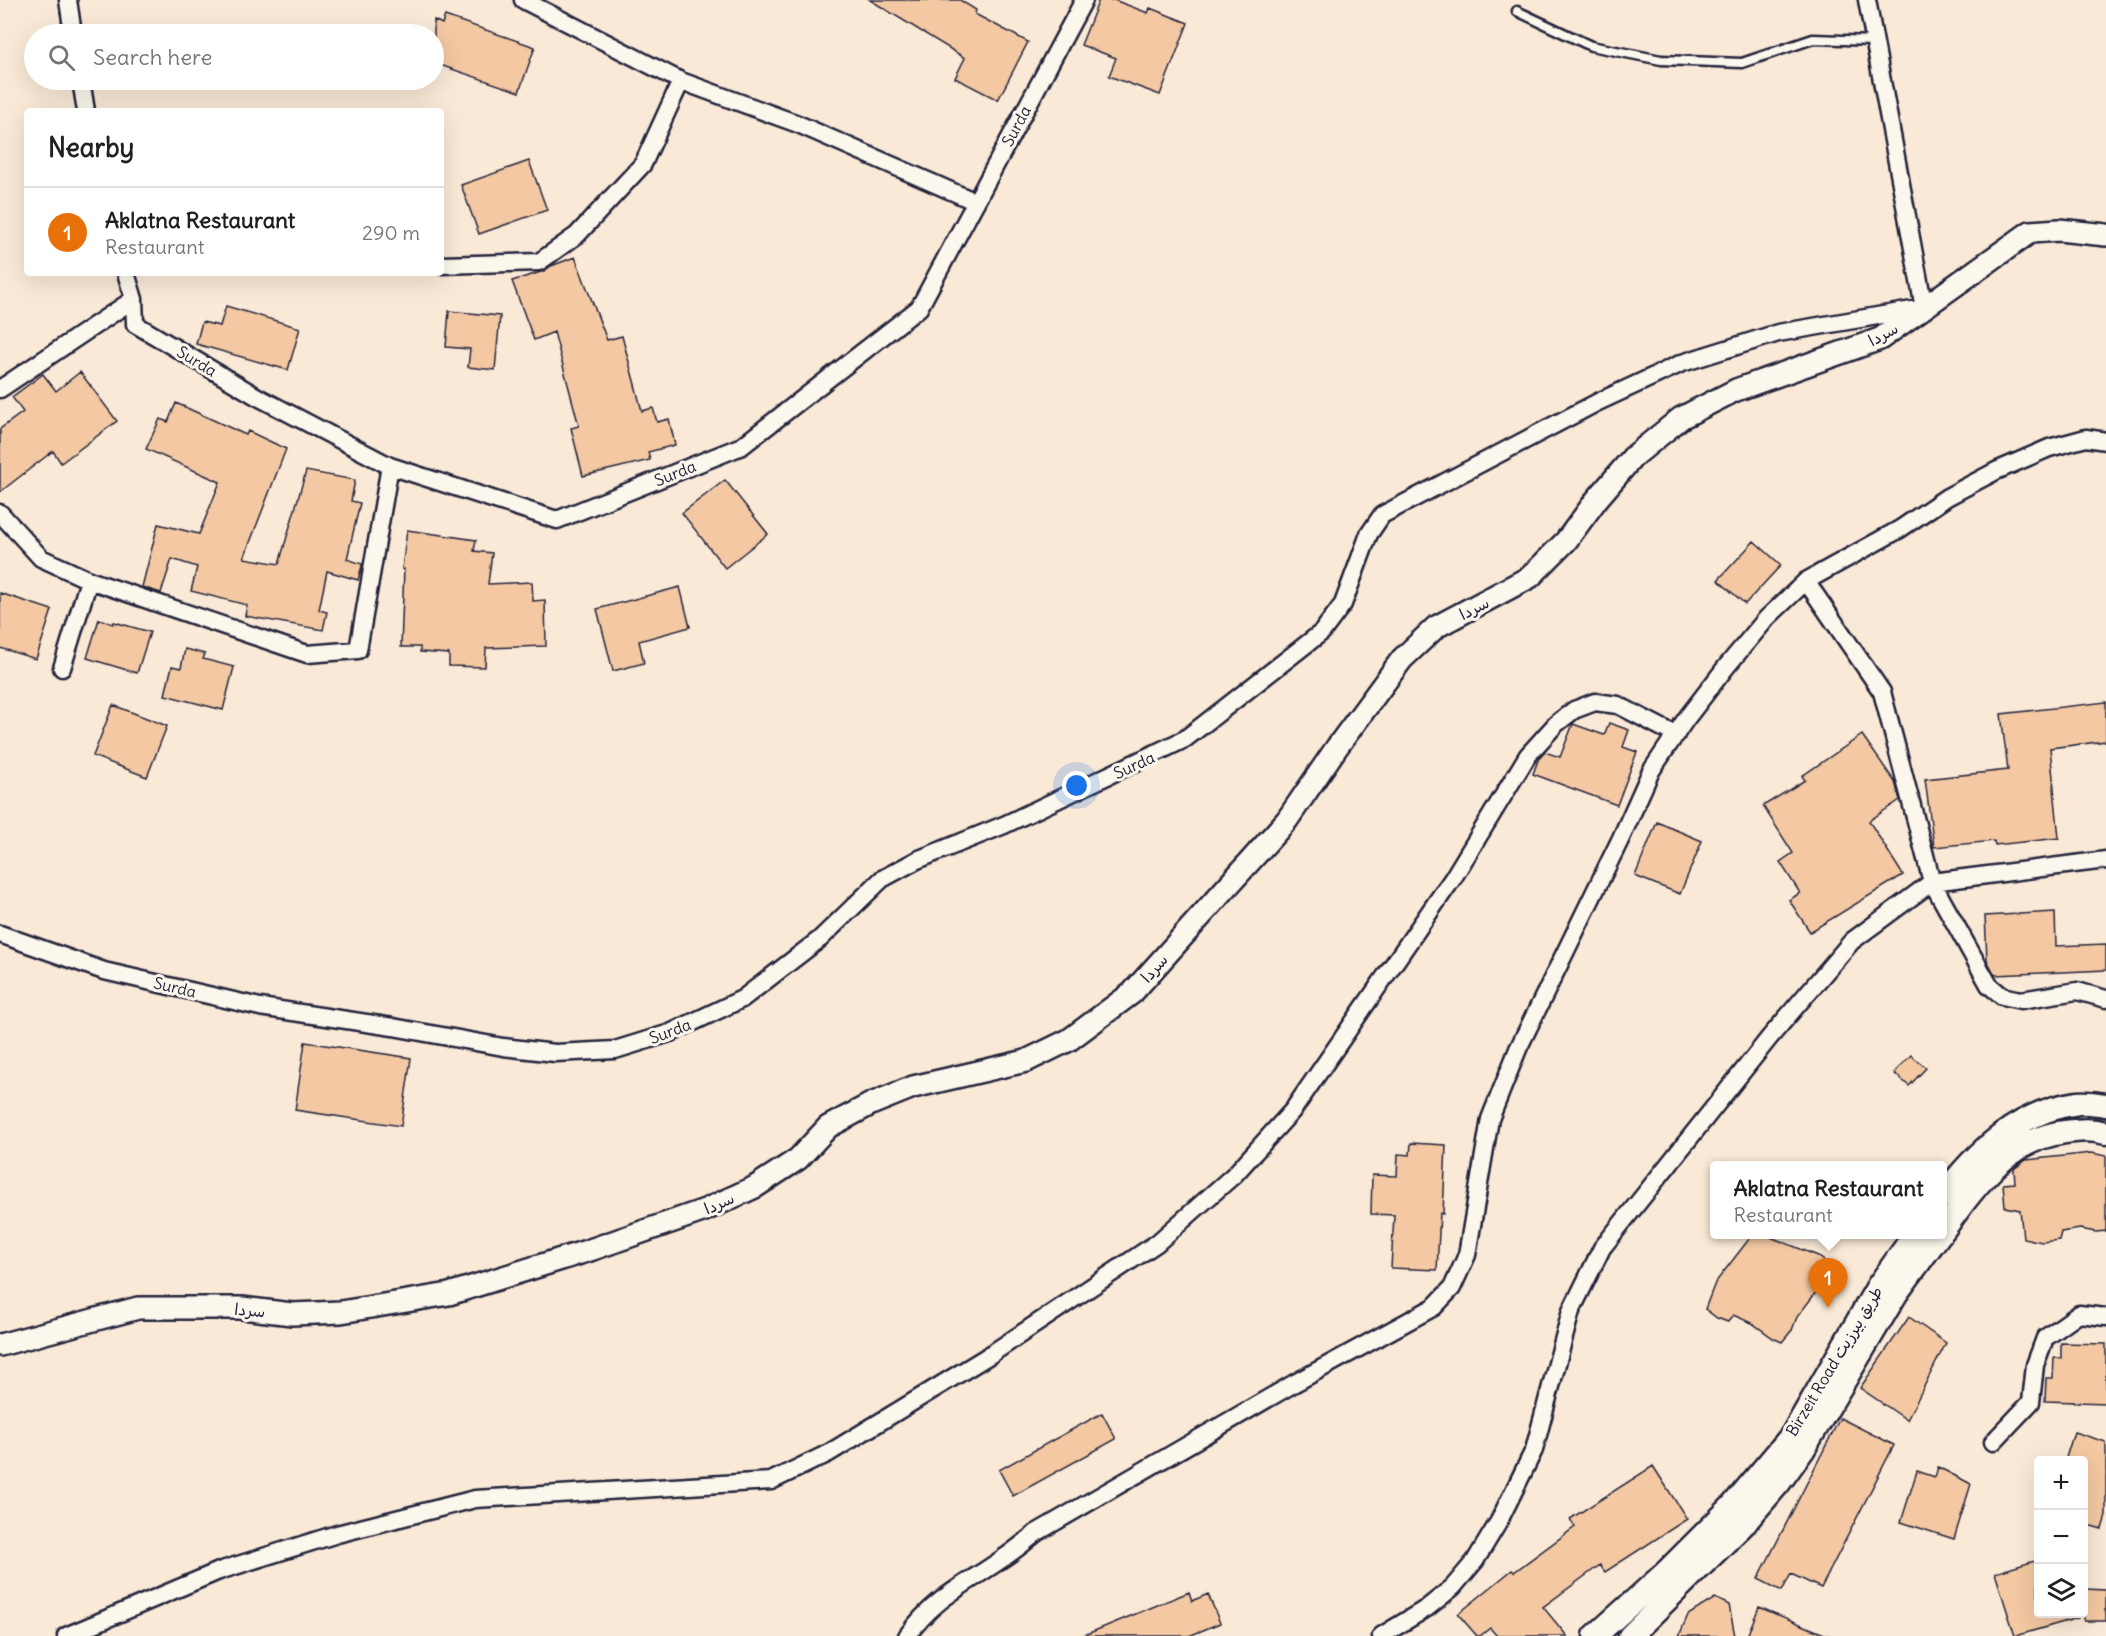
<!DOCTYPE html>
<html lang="en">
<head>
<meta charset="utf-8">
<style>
  :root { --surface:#fff; --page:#f6f6f6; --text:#202124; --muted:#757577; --line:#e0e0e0; --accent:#0b8043 }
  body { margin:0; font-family:Delius,"Playpen Sans Arabic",sans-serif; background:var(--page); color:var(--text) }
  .controls { position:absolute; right:18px; bottom:18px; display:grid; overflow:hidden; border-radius:6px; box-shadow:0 6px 24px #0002 }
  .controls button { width:54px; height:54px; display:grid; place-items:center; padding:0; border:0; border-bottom:2px solid var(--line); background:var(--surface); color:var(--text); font:30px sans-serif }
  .you { position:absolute; left:1077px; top:786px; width:21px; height:21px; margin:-15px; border:4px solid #fff; border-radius:50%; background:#1a73e8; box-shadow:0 0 0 9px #1a73e833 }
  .badge { display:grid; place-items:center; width:39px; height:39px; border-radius:50%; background:var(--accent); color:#fff; font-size:20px; font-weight:700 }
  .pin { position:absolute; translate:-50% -50px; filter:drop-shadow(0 2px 3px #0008) }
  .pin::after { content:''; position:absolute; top:32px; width:21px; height:18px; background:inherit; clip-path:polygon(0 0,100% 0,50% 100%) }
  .popup { position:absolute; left:1710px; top:1161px; width:237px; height:78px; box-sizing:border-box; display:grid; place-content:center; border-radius:6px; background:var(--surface); filter:drop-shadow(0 2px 4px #0005); font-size:20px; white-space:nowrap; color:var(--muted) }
  .popup b { font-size:22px; color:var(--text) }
  .popup::after { content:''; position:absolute; left:50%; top:100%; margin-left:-12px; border:12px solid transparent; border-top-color:var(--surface) }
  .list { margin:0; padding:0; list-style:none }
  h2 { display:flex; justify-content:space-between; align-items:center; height:78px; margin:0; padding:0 24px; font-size:26px }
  h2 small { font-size:20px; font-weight:400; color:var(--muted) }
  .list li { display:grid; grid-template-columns:39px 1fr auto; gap:18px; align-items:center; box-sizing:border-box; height:90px; padding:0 24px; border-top:2px solid var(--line) }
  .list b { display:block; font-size:22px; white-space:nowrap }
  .list p { margin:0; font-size:20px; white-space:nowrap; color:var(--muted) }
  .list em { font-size:20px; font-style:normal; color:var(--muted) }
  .icon { flex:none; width:33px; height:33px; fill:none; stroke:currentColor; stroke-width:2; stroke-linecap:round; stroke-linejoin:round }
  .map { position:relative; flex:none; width:2106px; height:1636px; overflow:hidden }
  .search { position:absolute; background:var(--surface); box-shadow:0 6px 24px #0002; left:24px; top:24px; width:420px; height:66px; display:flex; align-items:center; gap:15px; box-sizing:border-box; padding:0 21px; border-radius:33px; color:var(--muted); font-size:22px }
  .panel { position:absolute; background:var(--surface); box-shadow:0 6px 24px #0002; left:24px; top:108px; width:420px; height:168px; border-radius:6px }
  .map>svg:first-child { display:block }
  .building { fill:#f3c8a2; stroke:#22223b; stroke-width:1.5 }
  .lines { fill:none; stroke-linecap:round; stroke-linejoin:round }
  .service-casing { stroke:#22223b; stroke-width:13 }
  .minor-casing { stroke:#22223b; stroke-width:21 }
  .tertiary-casing { stroke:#22223b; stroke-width:26 }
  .secondary-casing { stroke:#22223b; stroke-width:27 }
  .service { stroke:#fbf7ec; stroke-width:8 }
  .minor { stroke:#fbf7ec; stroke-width:16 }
  .tertiary { stroke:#fbf7ec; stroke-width:21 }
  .secondary { stroke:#fbf7ec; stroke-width:22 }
  .labels { text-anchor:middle; stroke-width:6; stroke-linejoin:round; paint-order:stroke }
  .street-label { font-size:16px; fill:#22223b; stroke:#fbf7ec }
</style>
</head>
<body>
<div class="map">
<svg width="2106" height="1636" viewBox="0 0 2106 1636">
  <rect width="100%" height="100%" fill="#f9e9d6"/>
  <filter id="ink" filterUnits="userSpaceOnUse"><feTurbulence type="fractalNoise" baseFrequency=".0167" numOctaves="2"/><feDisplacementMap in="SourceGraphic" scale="12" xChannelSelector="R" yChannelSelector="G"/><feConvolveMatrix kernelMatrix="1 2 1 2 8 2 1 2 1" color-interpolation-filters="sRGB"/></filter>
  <g filter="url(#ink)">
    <path class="building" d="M870 0H960L976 10 975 14 1028 42 998 100 955 78 965 58Z
      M1099 0H1114L1148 13 1150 8 1188 23 1160 95 1109 76 1116 58 1081 45Z
      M445 16 535 47 519 92 434 63V20L442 24Z
      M529 161 547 210 479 234 461 185Z
      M575 257 607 340 622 336 642 411 653 408 657 422 669 419 675 445 648 452 650 460 583 476 571 428 579 426 554 332 534 340 512 281 544 271 551 266Z
      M226 306 300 328 288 370 196 344 202 322 220 326Z
      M449 311 500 316 495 370 468 367 470 349 446 347Z
      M80 372 117 421 61 463 53 451 0 492V429L23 412 12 397 43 374 56 391Z
      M176 403 246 435 248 431 286 449 244 558 279 564 306 471 355 480 351 501 360 503 347 559 362 564V566L358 580 327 571 319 610 327 612 323 630 245 616 247 605 191 591 197 567 172 559 161 593 142 587 158 524 199 534 220 482 146 449 160 419 168 422Z
      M725 480 768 534 725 568 682 513Z
      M407 530 476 540 474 551 492 553 488 584 532 582 533 601 545 600 546 646 486 648 485 667 449 666V654L420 652V647H401L404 569H402Z
      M1754 541 1781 565 1745 604 1718 580Z
      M680 587 690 627 639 641 644 663 613 671 597 609Z
      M0 593 52 610 36 659 0 648Z
      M99 619 113 624 114 622 150 632 137 673 87 658Z
      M185 649 205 654 203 659 234 667 223 710 165 695 172 666 181 668Z
      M2106 702V741L2050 748 2059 838 1995 845 1994 841 1934 847 1925 779 2008 770 2001 714Z
      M113 705 167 726 147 777 93 756Z
      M1609 723 1629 730 1623 747 1637 752 1617 805 1533 774 1538 760 1545 752 1560 757 1573 724 1604 735Z
      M1862 735 1895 782 1900 800 1869 821 1903 875 1810 932 1789 900 1800 893 1780 862 1793 853 1763 806 1805 780 1802 776Z
      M1657 822 1702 841 1680 894 1635 876Z
      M2055 912 2056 946 2106 944V970L1995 975 1987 960 1985 916Z
      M305 1042 411 1058 401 1126 295 1110Z
      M1911 1055 1926 1068 1909 1086 1894 1073Z
      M1411 1143 1446 1145 1443 1214 1440 1213 1437 1270 1391 1268 1394 1215 1371 1214 1372 1175 1397 1176 1398 1154 1410 1155Z
      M2092 1153 2106 1156V1231L2096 1232 2080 1229 2061 1232 2059 1240 2042 1242 2023 1238 2020 1210 2005 1207 2003 1184 2015 1183 2014 1169 2026 1160Z
      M1753 1234H1763L1818 1256 1834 1269 1797 1317 1792 1330 1782 1342 1773 1338 1752 1323 1733 1315 1728 1322 1717 1318 1705 1309 1715 1283Z
      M1909 1317 1946 1343 1907 1420 1860 1388Z
      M2061 1343 2106 1344V1403L2045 1401 2046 1378H2053L2054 1358H2061Z
      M1102 1413 1116 1439 1013 1496 999 1470Z
      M1840 1418 1894 1445 1821 1588 1791 1574 1782 1591 1758 1579Z
      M2074 1432 2106 1442V1516L2102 1529 2084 1524V1461H2065Z
      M1653 1466 1687 1519 1605 1572 1600 1565 1543 1607 1567 1636H1497L1490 1628 1480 1636H1477L1458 1614 1512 1570 1514 1572 1575 1527 1570 1519Z
      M1938 1467 1971 1484 1954 1539 1901 1522 1917 1471 1935 1477Z
      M2038 1560V1614H2077L2078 1618 2015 1636 1995 1573Z
      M2084 1589 2106 1590V1621H2084Z
      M1189 1592 1192 1601 1208 1594 1220 1623 1189 1636H1082Z
      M1715 1598 1729 1605 1735 1636H1679L1688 1615Z
      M1759 1607 1829 1636H1747Z"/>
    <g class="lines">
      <defs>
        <path id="service" d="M1517 11 1591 46 1661 60 1742 63 1813 39 1874 41"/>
        <path id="minor" d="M68 0 73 34
          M523 0 681 81 798 124 976 202
          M81 80 86 111
          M441 265 539 262 577 235 643 164 681 81
          M126 273 134 299 135 324 256 396 390 466 557 520 742 446 919 308 1084 0
          M0 389 134 299
          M0 513 41 558 89 580 307 654 358 650 390 466
          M1806 581 1882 692 1932 882 1989 985 2002 996 2021 1000 2077 991 2106 999
          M62 668 89 580
          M0 934 104 971 260 1007 393 1027 503 1047 555 1053 615 1050 670 1033 742 999 820 939 882 879 917 860 1004 825 1185 739 1322 632 1343 604 1369 534 1382 515 1598 402 1682 363 1778 333 1924 308 1867 0
          M1993 1442 2031 1402 2035 1365 2045 1338 2079 1314 2106 1317
          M66 1636 219 1571 337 1534 475 1499 771 1481 829 1453 988 1356 1157 1243 1235 1174 1293 1110 1453 878 1528 755 1556 724 1574 710 1595 702 1618 705 1676 735
          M907 1636C935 1597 965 1585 1002 1559 1014 1551 1025 1542 1036 1533L1293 1384 1434 1307 1452 1288 1467 1255 1490 1119 1518 1049 1621 838 1651 771 1686 719 1726 667 1767 618 1806 581 1900 529 1947 497 1996 471 2049 448 2086 438 2106 441
          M1381 1636 1427 1608 1453 1587 1475 1561 1498 1523 1534 1450 1571 1311 1602 1248 1770 1037 1852 941 1932 882 2106 860"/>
        <path id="tertiary" d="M0 1345 138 1308H242L292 1314 341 1312 449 1294 590 1250 705 1210 755 1187 798 1159 828 1127 871 1104 913 1087 1026 1061 1069 1040 1132 993 1287 820 1337 747 1402 659 1436 627 1530 577 1566 541 1597 499 1633 457 1681 418 1736 390 1880 339 2030 232 2059 230 2106 235"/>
        <path id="secondary" d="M1942 1197C1976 1151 2019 1111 2078 1103 2087 1102 2097 1104 2106 1105
          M1942 1232C1974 1188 2007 1139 2065 1132 2081 1130 2090 1129 2106 1133
          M1595 1636 1665 1573 1732 1506 1792 1435 1878 1286 1915 1234
          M1630 1636 1745 1523 1779 1483 1803 1450 1896 1294 1940 1234"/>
      </defs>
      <use href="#service" class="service-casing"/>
      <use href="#minor" class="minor-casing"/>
      <use href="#tertiary" class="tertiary-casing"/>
      <use href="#secondary" class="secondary-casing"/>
      <use href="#service" class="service"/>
      <use href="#minor" class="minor"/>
      <use href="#tertiary" class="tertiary"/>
      <use href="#secondary" class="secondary"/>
    </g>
  </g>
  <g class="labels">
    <g class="street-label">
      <text transform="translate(1016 126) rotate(-62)" y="6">Surda</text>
      <text transform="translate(1883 334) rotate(-29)" y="6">سردا</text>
      <text transform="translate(197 361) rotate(31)" y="6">Surda</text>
      <text transform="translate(675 473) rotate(-22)" y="6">Surda</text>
      <text transform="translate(1474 608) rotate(-27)" y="6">سردا</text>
      <text transform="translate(1134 765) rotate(-25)" y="6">Surda</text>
      <text transform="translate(1154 968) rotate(-49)" y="6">سردا</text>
      <text transform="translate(175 987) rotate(13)" y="6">Surda</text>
      <text transform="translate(670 1031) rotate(-21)" y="6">Surda</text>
      <text transform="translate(719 1203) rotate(-24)" y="6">سردا</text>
      <text transform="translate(250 1310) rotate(5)" y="6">سردا</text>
      <text transform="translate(1834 1361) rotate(-59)" y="6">Birzeit Road طريق بيرزيت</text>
    </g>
  </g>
</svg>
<div class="controls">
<button>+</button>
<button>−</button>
<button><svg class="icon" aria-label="layers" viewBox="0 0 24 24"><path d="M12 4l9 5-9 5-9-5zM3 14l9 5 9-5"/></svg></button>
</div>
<div class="you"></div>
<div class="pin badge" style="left:1828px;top:1308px;background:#e8710a">1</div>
<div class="popup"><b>Aklatna Restaurant</b>Restaurant</div>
<div class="search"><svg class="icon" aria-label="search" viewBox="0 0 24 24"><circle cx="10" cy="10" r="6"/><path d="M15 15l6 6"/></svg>Search here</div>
<section class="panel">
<h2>Nearby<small></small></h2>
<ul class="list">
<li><span class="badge" style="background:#e8710a">1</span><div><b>Aklatna Restaurant</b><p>Restaurant</p></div><em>290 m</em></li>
</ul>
</section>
</div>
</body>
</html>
